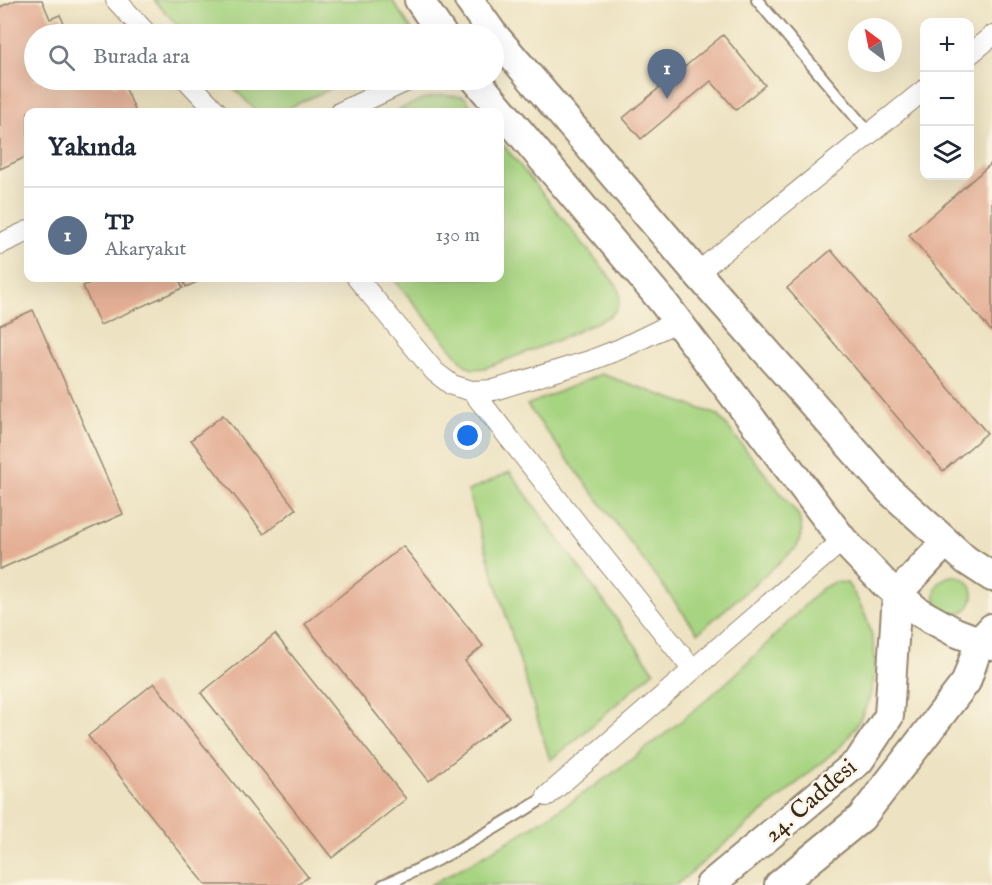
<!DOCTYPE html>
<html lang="tr">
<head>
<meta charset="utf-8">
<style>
  :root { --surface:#fff; --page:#f6f6f7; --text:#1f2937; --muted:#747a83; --line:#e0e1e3; --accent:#d1495b }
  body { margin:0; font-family:"IM FELL English",serif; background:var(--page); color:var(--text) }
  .controls { position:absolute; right:18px; top:18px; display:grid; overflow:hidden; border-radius:12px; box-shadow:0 6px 24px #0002 }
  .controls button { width:54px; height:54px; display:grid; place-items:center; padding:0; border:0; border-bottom:2px solid var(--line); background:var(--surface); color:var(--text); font:30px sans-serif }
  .compass { position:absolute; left:848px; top:18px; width:54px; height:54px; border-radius:50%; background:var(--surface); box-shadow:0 6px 24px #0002; rotate:328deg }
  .you { position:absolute; left:468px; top:436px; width:21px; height:21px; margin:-15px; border:4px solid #fff; border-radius:50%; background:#1a73e8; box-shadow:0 0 0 9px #1a73e833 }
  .badge { display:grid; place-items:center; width:39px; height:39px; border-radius:50%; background:var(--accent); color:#fff; font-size:20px; font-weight:700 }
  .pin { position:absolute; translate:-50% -50px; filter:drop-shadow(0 2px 3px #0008) }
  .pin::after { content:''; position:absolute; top:32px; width:21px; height:18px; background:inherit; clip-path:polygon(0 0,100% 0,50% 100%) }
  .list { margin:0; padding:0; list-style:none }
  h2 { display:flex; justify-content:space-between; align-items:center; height:78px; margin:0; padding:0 24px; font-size:26px }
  h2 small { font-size:20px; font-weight:400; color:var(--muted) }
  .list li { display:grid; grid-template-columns:39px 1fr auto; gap:18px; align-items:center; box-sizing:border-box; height:96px; padding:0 24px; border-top:2px solid var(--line) }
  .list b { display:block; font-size:22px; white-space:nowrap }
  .list p { margin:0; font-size:20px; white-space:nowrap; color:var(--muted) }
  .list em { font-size:20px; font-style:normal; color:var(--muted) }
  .icon { flex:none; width:33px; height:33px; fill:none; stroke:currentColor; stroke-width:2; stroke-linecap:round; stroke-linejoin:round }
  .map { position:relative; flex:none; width:992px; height:885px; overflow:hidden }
  .search { position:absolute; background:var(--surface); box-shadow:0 6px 24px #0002; left:24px; top:24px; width:480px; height:66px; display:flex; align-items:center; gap:15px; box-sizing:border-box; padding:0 21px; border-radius:33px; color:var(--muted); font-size:22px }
  .panel { position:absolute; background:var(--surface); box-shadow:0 6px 24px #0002; left:24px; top:108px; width:480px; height:174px; border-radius:12px }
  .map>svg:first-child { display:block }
  .green { fill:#a7d481; stroke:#717f50; stroke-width:1.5 }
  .building { fill:#e4af95 }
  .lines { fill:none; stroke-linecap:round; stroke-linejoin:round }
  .lane-casing { stroke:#948670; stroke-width:14 }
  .street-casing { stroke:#948670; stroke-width:22 }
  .secondary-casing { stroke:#948670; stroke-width:32 }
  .lane { stroke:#fff; stroke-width:10 }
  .street { stroke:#fff; stroke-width:20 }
  .secondary { stroke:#fff; stroke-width:28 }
  .labels { text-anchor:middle; stroke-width:5; stroke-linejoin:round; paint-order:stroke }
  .street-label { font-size:24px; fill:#3b2a1e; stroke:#fcf5e5 }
</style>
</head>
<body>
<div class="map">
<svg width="992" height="885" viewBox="0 0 992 885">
  <rect width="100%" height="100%" fill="#fcf5e5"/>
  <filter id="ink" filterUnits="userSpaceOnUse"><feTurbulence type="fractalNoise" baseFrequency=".0167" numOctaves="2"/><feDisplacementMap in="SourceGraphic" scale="12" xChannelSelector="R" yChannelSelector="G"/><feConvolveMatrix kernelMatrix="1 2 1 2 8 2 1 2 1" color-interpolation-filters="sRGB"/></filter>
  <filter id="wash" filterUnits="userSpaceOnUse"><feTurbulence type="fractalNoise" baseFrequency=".008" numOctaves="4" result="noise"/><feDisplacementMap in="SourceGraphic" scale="24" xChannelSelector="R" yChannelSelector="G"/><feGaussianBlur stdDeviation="1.35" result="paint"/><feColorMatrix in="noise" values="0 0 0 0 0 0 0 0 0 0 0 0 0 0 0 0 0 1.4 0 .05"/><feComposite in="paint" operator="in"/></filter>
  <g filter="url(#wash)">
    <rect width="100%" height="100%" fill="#ede2c1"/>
    <path class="green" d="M154 0H392L415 34H185Z
      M226 80H349L280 112H257Z
      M442 95 464 97 476 112H394L422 99Z
      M500 141 618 287C622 299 620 308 610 316L556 341 485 368 473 369 465 365 393 278H500Z
      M601 374 718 415 799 516 802 533 797 547 698 633 527 405Z
      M510 472 654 671 571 744 550 760 468 491Z
      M935 595a19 19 0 1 1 38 0a19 19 0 1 1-38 0Z
      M834 582 847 583C885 636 885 696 841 746L676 885H430C537 829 637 762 727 682 760 652 790 620 821 589Z"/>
    <g id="blocks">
      <path class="building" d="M16 0H42L50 19 60 15 69 34H34V80H111L114 86 123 82 135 110 130 112H28V156L0 169V7Z
        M723 35 765 85 736 110 711 81 641 139 623 118Z
        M992 163V332L909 235Z
        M831 250 987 433 943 471 787 288Z
        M102 278H178L183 288 100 325 83 286Z
        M182 278H206L186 287Z
        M33 310 123 514 0 569V325Z
        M223 415 296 509 264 534 191 440Z
        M403 546 483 646 465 661 509 717 429 781 305 624Z
        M275 634 406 799 332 858 201 693Z
        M154 683 308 877 297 885H206L88 736Z"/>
    </g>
  </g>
  <g filter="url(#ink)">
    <use href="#blocks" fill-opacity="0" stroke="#948670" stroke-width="1.5"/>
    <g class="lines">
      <defs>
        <path id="lane" d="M757 0 870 134
          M383 885C441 861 494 830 547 796"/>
        <path id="street" d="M116 0 147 34
          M970 54 992 36
          M187 80 217 112
          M341 112 409 80
          M0 244 28 231
          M697 273 924 90
          M357 278 435 372 452 385 472 391 494 390 589 361 620 349 678 321
          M472 391 693 670
          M547 796 843 540"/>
        <path id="secondary" d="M419 0 442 34
          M469 0 493 34
          M494 35 697 273 890 491 966 560 992 577
          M476 80 663 302 843 540 884 583 919 612 955 632 992 646
          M710 885 859 761 889 716 897 594 946 542
          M779 885 861 818 966 682 980 641 992 628"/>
      </defs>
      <use href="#lane" class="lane-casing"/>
      <use href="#street" class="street-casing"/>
      <use href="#secondary" class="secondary-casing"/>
      <use href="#lane" class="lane"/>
      <use href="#street" class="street"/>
      <use href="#secondary" class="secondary"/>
    </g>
  </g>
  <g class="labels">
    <g class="street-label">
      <text transform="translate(810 800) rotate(-41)" y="8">24. Caddesi</text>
    </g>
  </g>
</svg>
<div class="controls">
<button>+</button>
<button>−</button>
<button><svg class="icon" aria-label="layers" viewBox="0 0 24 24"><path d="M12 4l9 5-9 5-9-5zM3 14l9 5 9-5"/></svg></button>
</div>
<svg class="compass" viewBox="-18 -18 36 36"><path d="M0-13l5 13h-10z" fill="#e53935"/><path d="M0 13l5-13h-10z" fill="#747a83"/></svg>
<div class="you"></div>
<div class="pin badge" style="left:667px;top:99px;background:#5c6f8a">1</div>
<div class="search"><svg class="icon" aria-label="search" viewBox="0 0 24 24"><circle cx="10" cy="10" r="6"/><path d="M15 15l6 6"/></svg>Burada ara</div>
<section class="panel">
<h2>Yakında<small></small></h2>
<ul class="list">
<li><span class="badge" style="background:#5c6f8a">1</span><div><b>TP</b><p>Akaryakıt</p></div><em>130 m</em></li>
</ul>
</section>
</div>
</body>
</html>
